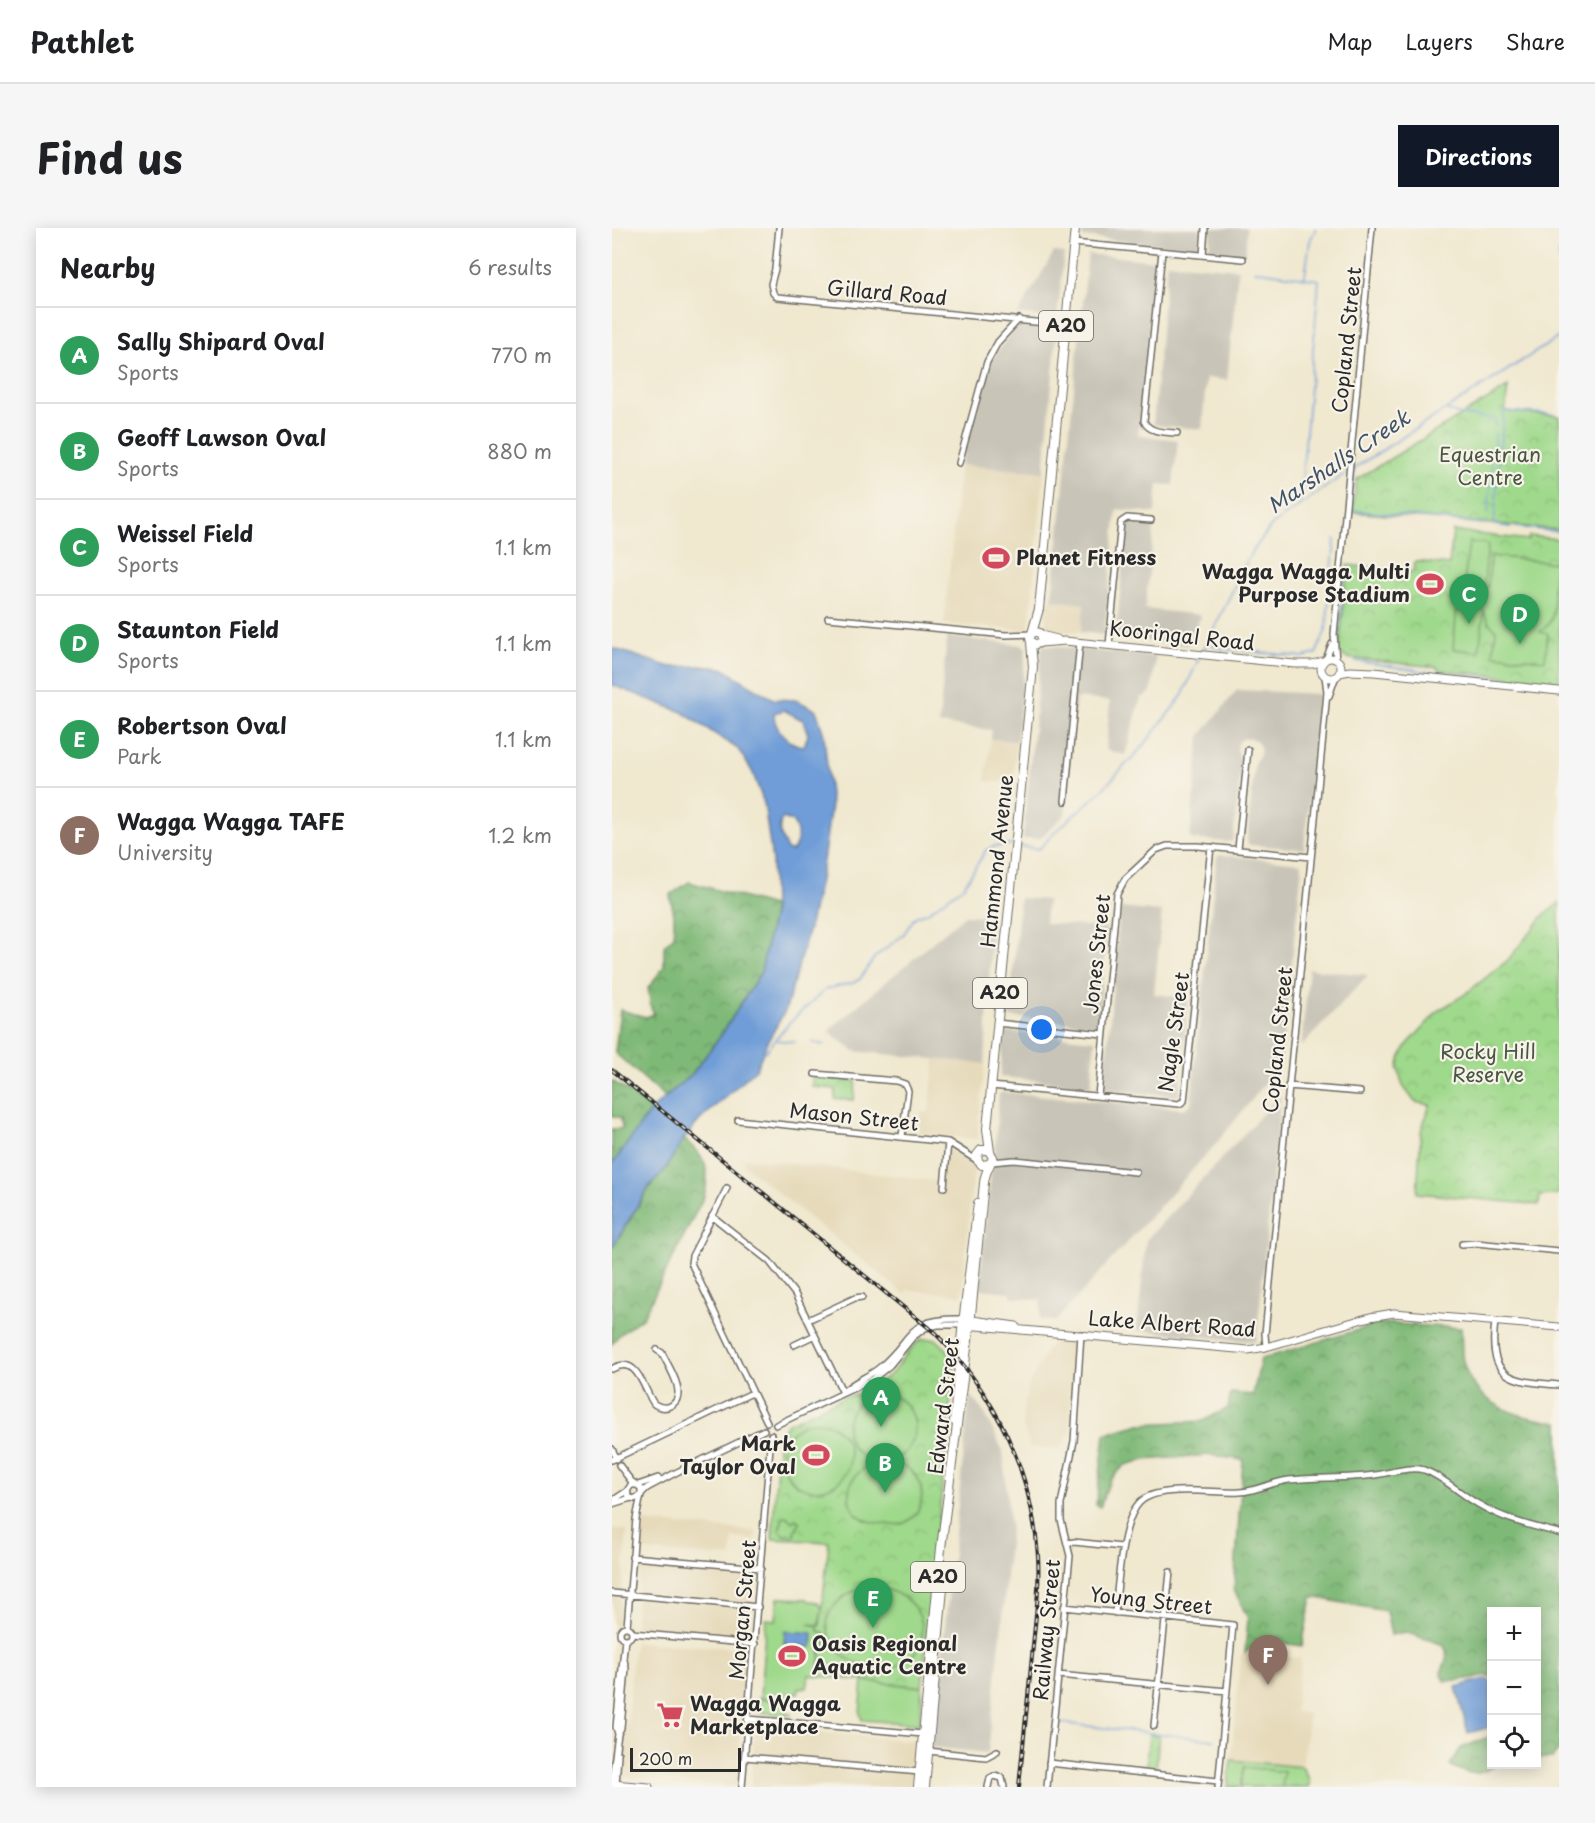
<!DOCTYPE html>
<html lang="en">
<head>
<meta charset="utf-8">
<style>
  :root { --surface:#fff; --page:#f6f6f6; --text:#202124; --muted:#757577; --line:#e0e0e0; --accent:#111827 }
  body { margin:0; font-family:"Playpen Sans",sans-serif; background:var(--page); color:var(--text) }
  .controls { position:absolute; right:18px; bottom:18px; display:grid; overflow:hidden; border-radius:0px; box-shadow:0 3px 15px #0003 }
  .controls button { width:54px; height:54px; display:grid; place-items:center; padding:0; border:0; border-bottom:2px solid var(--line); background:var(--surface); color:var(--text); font:30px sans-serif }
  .scale { position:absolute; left:18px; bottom:15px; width:111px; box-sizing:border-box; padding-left:6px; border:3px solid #2b2b2b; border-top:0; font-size:16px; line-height:21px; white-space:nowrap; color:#2b2b2b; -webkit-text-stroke:4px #f7f3e8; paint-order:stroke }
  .you { position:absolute; left:430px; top:802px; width:21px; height:21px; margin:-15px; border:4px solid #fff; border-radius:50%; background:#1a73e8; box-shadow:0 0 0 9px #1a73e833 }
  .badge { display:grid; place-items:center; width:39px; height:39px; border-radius:50%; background:var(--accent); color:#fff; font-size:20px; font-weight:700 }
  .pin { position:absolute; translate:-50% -50px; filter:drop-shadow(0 2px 3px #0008) }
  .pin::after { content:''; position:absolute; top:32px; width:21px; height:18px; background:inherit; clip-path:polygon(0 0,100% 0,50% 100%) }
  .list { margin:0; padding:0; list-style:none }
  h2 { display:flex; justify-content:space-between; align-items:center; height:78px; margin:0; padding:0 24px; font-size:26px }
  h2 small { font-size:20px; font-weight:400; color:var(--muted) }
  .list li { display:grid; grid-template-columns:39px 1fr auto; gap:18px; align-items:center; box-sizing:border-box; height:96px; padding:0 24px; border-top:2px solid var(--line) }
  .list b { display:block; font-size:22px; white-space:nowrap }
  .list p { margin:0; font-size:20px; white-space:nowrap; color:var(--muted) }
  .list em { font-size:20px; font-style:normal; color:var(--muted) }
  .icon { flex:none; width:33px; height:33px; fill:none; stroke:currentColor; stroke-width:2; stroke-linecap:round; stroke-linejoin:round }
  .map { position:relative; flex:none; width:947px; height:1559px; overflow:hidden; border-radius:0px }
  header { display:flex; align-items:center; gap:36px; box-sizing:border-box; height:84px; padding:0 30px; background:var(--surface); border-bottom:2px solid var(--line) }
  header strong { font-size:28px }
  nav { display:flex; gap:33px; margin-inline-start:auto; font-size:21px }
  .intro { display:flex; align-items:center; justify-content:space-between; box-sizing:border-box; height:144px; padding:0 36px }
  h1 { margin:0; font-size:42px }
  .button { padding:15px 27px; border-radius:0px; background:var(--accent); color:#fff; font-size:21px; font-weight:700 }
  main { display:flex; gap:36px; padding:0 36px }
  aside { flex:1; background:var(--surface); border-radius:0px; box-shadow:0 3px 15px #0003 }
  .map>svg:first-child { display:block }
  .built { fill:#e6daba }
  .industrial { fill:#c8c4b8 }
  .forest { fill:url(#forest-crowns); stroke:#557251; stroke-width:1.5 }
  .park { fill:url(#park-crowns); stroke:#65825b; stroke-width:1.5 }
  .pitch { fill:#9fd98b; stroke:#65825b; stroke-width:1.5 }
  .water { fill:#6f9dd7; stroke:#4d6481; stroke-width:1.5; fill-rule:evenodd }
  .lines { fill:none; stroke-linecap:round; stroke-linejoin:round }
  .stream { stroke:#6f9dd7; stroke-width:1.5 }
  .minor-casing { stroke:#706d64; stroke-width:8 }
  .major-casing { stroke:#706d64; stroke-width:9 }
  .highway-casing { stroke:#706d64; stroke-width:10 }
  .minor { stroke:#fff; stroke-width:5 }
  .major { stroke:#fff; stroke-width:7 }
  .highway { stroke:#fff; stroke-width:8 }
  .rail-casing { stroke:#2b2b2b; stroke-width:4 }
  .rail { stroke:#f7f3e8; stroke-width:1.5; stroke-dasharray:4.5; stroke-linecap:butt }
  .labels { text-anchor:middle; stroke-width:4.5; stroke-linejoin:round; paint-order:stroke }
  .shield { fill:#f7f3e8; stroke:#686764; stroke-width:1.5 }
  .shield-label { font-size:18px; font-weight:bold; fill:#2b2b2b }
  .street-label { font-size:20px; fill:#2b2b2b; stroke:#f7f3e8 }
  .park-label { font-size:20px; fill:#485643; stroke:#f7f3e8 }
  .poi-label { font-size:20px; font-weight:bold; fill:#2b2b2b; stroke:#f7f3e8; text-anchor:start }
  .water-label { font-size:21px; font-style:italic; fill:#435367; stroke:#f7f3e8 }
</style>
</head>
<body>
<header>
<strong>Pathlet</strong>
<nav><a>Map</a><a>Layers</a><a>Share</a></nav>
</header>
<div class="intro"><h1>Find us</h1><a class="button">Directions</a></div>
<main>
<aside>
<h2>Nearby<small>6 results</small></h2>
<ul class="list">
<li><span class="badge" style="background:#2e9e5b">A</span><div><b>Sally Shipard Oval</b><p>Sports</p></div><em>770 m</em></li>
<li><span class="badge" style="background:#2e9e5b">B</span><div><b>Geoff Lawson Oval</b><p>Sports</p></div><em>880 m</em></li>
<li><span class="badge" style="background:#2e9e5b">C</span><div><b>Weissel Field</b><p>Sports</p></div><em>1.1 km</em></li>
<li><span class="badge" style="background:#2e9e5b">D</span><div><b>Staunton Field</b><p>Sports</p></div><em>1.1 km</em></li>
<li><span class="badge" style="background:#2e9e5b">E</span><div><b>Robertson Oval</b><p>Park</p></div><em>1.1 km</em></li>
<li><span class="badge" style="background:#8d6e63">F</span><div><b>Wagga Wagga TAFE</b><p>University</p></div><em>1.2 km</em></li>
</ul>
</aside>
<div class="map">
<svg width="947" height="1559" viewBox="0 0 947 1559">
  <defs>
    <pattern id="forest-crowns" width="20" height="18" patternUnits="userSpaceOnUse" patternTransform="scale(1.5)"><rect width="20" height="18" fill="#7fb977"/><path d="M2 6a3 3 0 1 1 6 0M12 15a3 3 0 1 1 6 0" fill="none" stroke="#689762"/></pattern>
    <pattern id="park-crowns" width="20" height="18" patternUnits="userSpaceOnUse" patternTransform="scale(1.5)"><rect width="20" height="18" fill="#9fd98b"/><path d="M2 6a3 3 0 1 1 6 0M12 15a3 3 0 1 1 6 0" fill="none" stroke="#89ba78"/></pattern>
  </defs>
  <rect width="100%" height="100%" fill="#f7f3e8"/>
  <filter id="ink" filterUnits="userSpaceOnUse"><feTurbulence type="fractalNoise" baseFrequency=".0167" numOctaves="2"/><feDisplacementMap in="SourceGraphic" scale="12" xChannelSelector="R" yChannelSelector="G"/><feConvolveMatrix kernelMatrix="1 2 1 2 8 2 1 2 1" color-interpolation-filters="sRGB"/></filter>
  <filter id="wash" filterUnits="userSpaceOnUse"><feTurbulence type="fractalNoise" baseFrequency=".008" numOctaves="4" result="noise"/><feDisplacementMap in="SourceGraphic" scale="24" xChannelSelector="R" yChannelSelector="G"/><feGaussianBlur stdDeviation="1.35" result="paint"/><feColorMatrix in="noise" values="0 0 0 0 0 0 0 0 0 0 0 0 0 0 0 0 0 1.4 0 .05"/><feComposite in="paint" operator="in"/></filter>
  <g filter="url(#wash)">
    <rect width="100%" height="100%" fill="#f0e8cf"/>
    <path class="built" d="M348 237 432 244 417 399 412 402 332 396Z
      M440 372 472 376 469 404 438 403 433 400 436 374Z
      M379 511 405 513 401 555 373 553Z
      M323 831 373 836 365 911 307 905 309 884H317Z
      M331 919 344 925 362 938 350 1067 295 1062 294 1067 133 938 131 930 327 953Z
      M447 1112 460 1114 463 1118 459 1175V1204L448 1221 418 1219 411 1198V1183L417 1156 438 1116Z
      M32 1294 144 1303 143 1312 121 1310 119 1329 29 1323Z
      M0 1301 15 1302 10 1361 8 1364 0 1363Z
      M28 1339 141 1347 138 1377 26 1367Z
      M0 1367 9 1368 7 1398 0 1397Z
      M25 1369 138 1379 135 1408 23 1399Z
      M22 1414 135 1421 124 1559 11 1549Z
      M629 1426 689 1430 683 1483 697 1486 690 1539 619 1532Z
      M143 1499 305 1513 302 1542 141 1528Z
      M140 1531 301 1544 300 1559H139Z"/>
    <path class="industrial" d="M471 0H588L586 20 470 9Z
      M599 0H635L633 27 597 23Z
      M442 24 452 25 445 90 406 86Z
      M476 26 544 33 526 207 566 212 561 257 546 256 543 285 505 281 492 407 469 404 472 376 440 372Z
      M555 35 626 41 615 152 594 150 590 201 541 197Z
      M405 98 445 101 432 244 348 237 380 131Z
      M517 295 542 298 533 381 589 387 576 417 506 410 504 406 515 298Z
      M335 409 409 417 414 420 405 513 379 511 380 502 327 496Z
      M430 417 544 429 539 464 534 468 529 469 513 527 494 522 498 473 464 470 453 587 428 610 411 611Z
      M625 462 707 466 692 621 637 617 635 613 643 534 647 528 649 521 645 513 638 510 630 511 626 515 625 522 629 535 621 611 618 614 578 611 588 508Z
      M609 627 688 635 690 638 669 836 602 918 444 1093 428 1092 429 1072 400 1069 399 1064 367 1061 380 938 382 936 383 924 387 866 391 864 572 881 579 876 605 629Z
      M408 670 435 672 433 695 495 700 486 797 397 789Z
      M508 680 550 684 542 766 576 770 567 868 492 861Z
      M353 687 380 689 373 836 242 823 216 803Z
      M697 741 756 747 689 819Z
      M392 803 483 812 479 858 388 849Z
      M669 866 644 1114 525 1102 534 1012Z
      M358 1166 373 1186 391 1223 398 1299 391 1387 376 1525 319 1519 335 1381 337 1365H341L337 1362Z"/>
    <path class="forest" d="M77 654 161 678V686L149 744 110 806 80 846 53 869 3 825 8 782 34 789 42 786 39 780 36 760 52 739V718L62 708V687L58 667Z
      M0 853 26 869 39 882 0 937V901H10L9 890 0 888Z
      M72 911C94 930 99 940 92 968L31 1089 7 1107 0 1116V1020L39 957 52 943Z
      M769 1095 849 1100C850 1111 849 1123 851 1133 861 1177 908 1191 947 1194V1522L940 1530H925V1484L928 1481 924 1464V1384H879V1450L874 1447 856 1451 833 1453 829 1444C834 1434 837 1428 832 1417L793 1404 779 1407 774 1383 700 1369 690 1418 651 1412 633 1425 636 1391 622 1361 631 1232 598 1227 532 1232 513 1237 498 1252 488 1279 484 1277 493 1206 528 1196 591 1193 616 1180 619 1165 641 1167 649 1131Z
      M879 1508V1536L883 1537C867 1550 854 1546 838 1537L849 1520Z"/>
    <path class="park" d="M896 159 893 183 947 188V302L740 284 745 251Z
      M841 303 916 312 917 308 947 311V454L827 442 825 439 734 430 727 424 735 337 801 344 803 333 837 337Z
      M947 675V966L928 968 927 977 805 965 809 903 818 877 803 874 791 858 786 841 789 828 795 817 827 782 852 767 896 732 932 687Z
      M207 849 244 853 242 872 223 871 224 861 200 859V850Z
      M309 1111H324L343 1129 310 1459 206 1448 212 1406 206 1403V1398H208L217 1314 160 1311 167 1207 176 1195 232 1169 247 1166 263 1157 280 1145 295 1125Z
      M146 1471 176 1474 175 1485 180 1487 145 1484Z
      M537 1506 547 1507 544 1541 534 1540Z
      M619 1532 690 1539 697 1551V1559H616Z"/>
    <path class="pitch" d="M857 314 876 316 871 366 851 364Z
      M879 328 944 335C943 343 942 351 941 360 941 378 946 391 928 404L936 406 933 432 881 427 884 402 877 395 872 383 867 424 841 421 846 369 871 371 876 357Z
      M235 1200a34 34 0 1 1 68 0a34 34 0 1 1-68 0Z
      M170 1228a34 34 0 1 1 68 0a34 34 0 1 1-68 0Z
      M267 1235C276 1236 287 1235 295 1240 316 1253 315 1288 289 1296 282 1298 273 1296 266 1295 256 1294 248 1291 242 1283 228 1261 245 1238 267 1235Z
      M175 1289 180 1294 183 1291 188 1294 182 1304 184 1307 181 1310 176 1306 174 1308 167 1302 171 1290Z
      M256 1358C339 1366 318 1455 253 1438 241 1435 230 1429 223 1418 202 1387 228 1366 256 1358Z
      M166 1370 195 1371 197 1373 206 1374 210 1381 207 1397 196 1396 206 1398V1403L210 1404 214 1410 213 1417 209 1421 206 1448 197 1447 195 1460H187L186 1465H177L176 1474 148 1470 154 1391 164 1392Z
      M251 1453 310 1459 308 1494 305 1496 250 1492 248 1486Z
      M632 1539 672 1544 670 1559H629Z"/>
    <path class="water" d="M0 420 58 439 88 438 110 440 161 471 184 472 204 482 212 507 219 577 209 647 197 700 174 781 154 817 144 841 88 892 72 911 52 943 38 957 0 1020V937L39 882 80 846 110 806 149 744 161 686 160 632 152 575 140 543 126 521 70 484 0 457ZM172 482 192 493 196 507 192 518C177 518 161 500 162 485ZM170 590 180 593C187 603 187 612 181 623L175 622C171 610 164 604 170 590Z
      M173 1403 201 1405 200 1419 172 1417Z
      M873 1451 879 1454V1499L856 1505 844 1459Z"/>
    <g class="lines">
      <path class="stream" d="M947 24V32
        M642 42 707 52 688 276
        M693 48 698 13 704 0
        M833 182 849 187 883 191 884 199
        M940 187H943
        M881 230 883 205
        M886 238 892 183 936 186
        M743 240 737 279 738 282 871 296 875 293
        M738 243 947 109
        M878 262 880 236
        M884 271 886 241
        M884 274 882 297 899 299
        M876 285 878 265
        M904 299 947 304
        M595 414 607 420 691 429 704 426 714 402 723 311
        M726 416 732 344
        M591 423 638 327 660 297 734 245
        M743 433 812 443 947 458
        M405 618 427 621 444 603 488 564 532 517 570 468 587 430
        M163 812 183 814
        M200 814 212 817
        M149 825 153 824 178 794 214 761 241 755 248 751 262 730 291 707 303 689 316 684 352 658 374 622 383 618 400 617
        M447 1495 603 1512"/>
    </g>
  </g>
  <g filter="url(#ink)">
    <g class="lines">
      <defs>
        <path id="minor" d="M167 0 163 41 159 56 161 65 165 69 454 97
          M461 15 631 31
          M550 24 532 193C537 205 553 204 565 205
          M591 27 593 0
          M347 235 375 134 386 114 407 91
          M216 390 394 407 420 406
          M497 417 509 294 515 290 539 292
          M714 431 720 416
          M724 432 722 406 760 0
          M717 468 724 448
          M453 573 468 414
          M626 621 636 522
          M385 795 491 806
          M203 846 284 853 293 856 296 863 290 908
          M379 858 567 876 572 873 599 619
          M676 858 748 864
          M486 868 505 666 513 651 544 622 555 618H586L699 629
          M126 892 336 914 366 933
          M379 934 402 932 524 944
          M332 959 336 914
          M115 960 80 1028 79 1035 155 1194
          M100 988 157 1033 183 1066 231 1165
          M850 1016 864 1015 947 1023
          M196 1092 243 1070 250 1069
          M883 1093C876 1151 897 1153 947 1157
          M182 1117 203 1107
          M654 1119 653 1106 711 508 715 464 713 448
          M0 1141C26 1126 31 1161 42 1176 47 1179 54 1181 60 1177 76 1166 56 1138 50 1125L45 1122
          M232 1163C242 1153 256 1149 267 1140 304 1109 293 1089 352 1091
          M164 1197 261 1151 278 1137 301 1109 313 1100 326 1097H351
          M0 1221 5 1231
          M0 1232 140 1165
          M7 1237 19 1253 29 1260V1267L22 1271 17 1269 15 1263 19 1257H23
          M26 1257 46 1250
          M30 1265 35 1260 65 1244 152 1202
          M0 1273 15 1263
          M0 1276 19 1270
          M456 1315 462 1314 510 1319
          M20 1329 149 1340
          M0 1365 146 1379
          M452 1379 621 1397 606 1559
          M503 1385C506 1358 509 1294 527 1275 545 1255 602 1266 628 1264 645 1263 660 1254 677 1252 705 1249 734 1251 763 1247 778 1245 797 1238 812 1242 830 1248 850 1267 866 1276 891 1291 919 1298 947 1305
          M15 1399 24 1291 29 1267
          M8 1405a6 6 0 1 1 12 0a6 6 0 1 1-12 0Z
          M20 1405 143 1416
          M446 1447 615 1463
          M136 1491 311 1506
          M542 1498 558 1344
          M6 1506 4 1499 13 1411
          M316 1523 374 1529 385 1523
          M133 1529 308 1544
          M437 1535 606 1553
          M0 1551 6 1506 9 1500 14 1440 12 1432
          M4 1558 6 1526
          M130 1559 159 1207
          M376 1559 378 1550 382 1548 390 1550 392 1559
          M435 1559 458 1328 449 1292V1276L462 1213 469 1106"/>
        <path id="major" d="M429 407 445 411
          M428 415 453 413 683 436H700L712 433
          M709 440a10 10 0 1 1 20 0a10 10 0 1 1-20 0Z
          M727 445 738 443 762 444 947 463
          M353 1091 404 1098
          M353 1097 636 1122 654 1119 758 1089 782 1085 947 1099
          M0 1556 37 1559"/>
        <path id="highway" d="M418 410a6 6 0 1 1 12 0a6 6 0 1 1-12 0Z
          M420 405 427 381 463 0
          M378 924 375 901 421 439 419 414
          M342 1193 350 1103 366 975
          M306 1559 329 1320 358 1097 372 955C373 943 378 938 381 929L376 922H369L365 927 366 933 370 937 377 936
          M313 1559 332 1349"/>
      </defs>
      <use href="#minor" class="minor-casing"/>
      <use href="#major" class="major-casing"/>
      <use href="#highway" class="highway-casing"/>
      <use href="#minor" class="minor"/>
      <use href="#major" class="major"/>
      <use href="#highway" class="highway"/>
      <defs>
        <path id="rail" d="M0 842 323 1105C383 1166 420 1242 426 1328 428 1361 423 1394 420 1428 416 1471 411 1515 407 1559"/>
      </defs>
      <use href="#rail" class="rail-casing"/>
      <use href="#rail" class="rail"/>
    </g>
  </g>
  <defs>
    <symbol id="stadium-bare" viewBox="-9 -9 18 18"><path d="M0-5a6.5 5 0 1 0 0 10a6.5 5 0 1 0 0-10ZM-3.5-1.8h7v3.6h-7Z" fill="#d1495b" stroke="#f7f3e8" stroke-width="2.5" paint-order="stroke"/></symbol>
    <symbol id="supermarket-bare" viewBox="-9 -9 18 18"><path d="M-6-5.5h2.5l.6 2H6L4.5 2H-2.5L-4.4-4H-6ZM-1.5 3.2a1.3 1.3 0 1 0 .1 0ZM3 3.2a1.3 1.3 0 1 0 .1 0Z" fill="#d1495b" stroke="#f7f3e8" stroke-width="2.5" paint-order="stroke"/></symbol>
  </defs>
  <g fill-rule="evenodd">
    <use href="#stadium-bare" x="365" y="311" width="38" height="38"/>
    <use href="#stadium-bare" x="799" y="337" width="38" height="38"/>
    <use href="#stadium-bare" x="185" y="1208" width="38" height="38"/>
    <use href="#stadium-bare" x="161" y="1409" width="38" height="38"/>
    <use href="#supermarket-bare" x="39" y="1468" width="38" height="38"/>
  </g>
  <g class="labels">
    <g class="shield">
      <rect x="427" y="83" width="54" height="30" rx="4.5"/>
      <rect x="361" y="750" width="54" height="30" rx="4.5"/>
      <rect x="299" y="1334" width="54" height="30" rx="4.5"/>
    </g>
    <g class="shield-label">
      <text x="454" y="104">A20</text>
      <text x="388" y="771">A20</text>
      <text x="326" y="1355">A20</text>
    </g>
    <g class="street-label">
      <text transform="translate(275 65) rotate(5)" y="7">Gillard Road</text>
      <text transform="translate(735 112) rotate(-84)" y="7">Copland Street</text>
      <text transform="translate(570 408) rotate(6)" y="7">Kooringal Road</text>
      <text transform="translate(385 633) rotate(-84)" y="7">Hammond Avenue</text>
      <text transform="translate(485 726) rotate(-84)" y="7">Jones Street</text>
      <text transform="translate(562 804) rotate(-82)" y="7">Nagle Street</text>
      <text transform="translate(666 812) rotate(-84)" y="7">Copland Street</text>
      <text transform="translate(242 889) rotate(6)" y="7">Mason Street</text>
      <text transform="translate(560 1096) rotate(4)" y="7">Lake Albert Road</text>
      <text transform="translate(332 1178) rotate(-83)" y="7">Edward Street</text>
      <text transform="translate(539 1373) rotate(6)" y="7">Young Street</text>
      <text transform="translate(131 1382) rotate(-85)" y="7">Morgan Street</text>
      <text transform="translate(435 1402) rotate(-85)" y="7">Railway Street</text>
    </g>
    <g class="park-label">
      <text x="878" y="234">Equestrian<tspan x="878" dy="23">Centre</tspan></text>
      <text x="876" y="831">Rocky Hill<tspan x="876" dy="23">Reserve</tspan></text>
    </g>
    <g class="poi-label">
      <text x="404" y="337">Planet Fitness</text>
      <text x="798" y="351" text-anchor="end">Wagga Wagga Multi<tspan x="798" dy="23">Purpose Stadium</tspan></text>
      <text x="184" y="1223" text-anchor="end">Mark<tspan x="184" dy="23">Taylor Oval</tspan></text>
      <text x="200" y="1423">Oasis Regional<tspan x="200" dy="23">Aquatic Centre</tspan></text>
      <text x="78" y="1483">Wagga Wagga<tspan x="78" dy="23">Marketplace</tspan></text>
    </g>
    <g class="water-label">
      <text transform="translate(727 234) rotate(-34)" y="7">Marshalls Creek</text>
    </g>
  </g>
</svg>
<div class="controls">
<button>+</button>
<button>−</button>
<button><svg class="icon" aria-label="locate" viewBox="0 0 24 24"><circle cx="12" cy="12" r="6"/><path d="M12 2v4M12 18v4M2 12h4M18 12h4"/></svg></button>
</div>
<div class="scale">200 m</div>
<div class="you"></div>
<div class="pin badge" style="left:269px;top:1199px;background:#2e9e5b">A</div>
<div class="pin badge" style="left:273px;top:1265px;background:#2e9e5b">B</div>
<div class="pin badge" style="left:857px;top:396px;background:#2e9e5b">C</div>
<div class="pin badge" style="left:908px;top:416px;background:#2e9e5b">D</div>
<div class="pin badge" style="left:261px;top:1400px;background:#2e9e5b">E</div>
<div class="pin badge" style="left:656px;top:1457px;background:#8d6e63">F</div>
</div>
</main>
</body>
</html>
